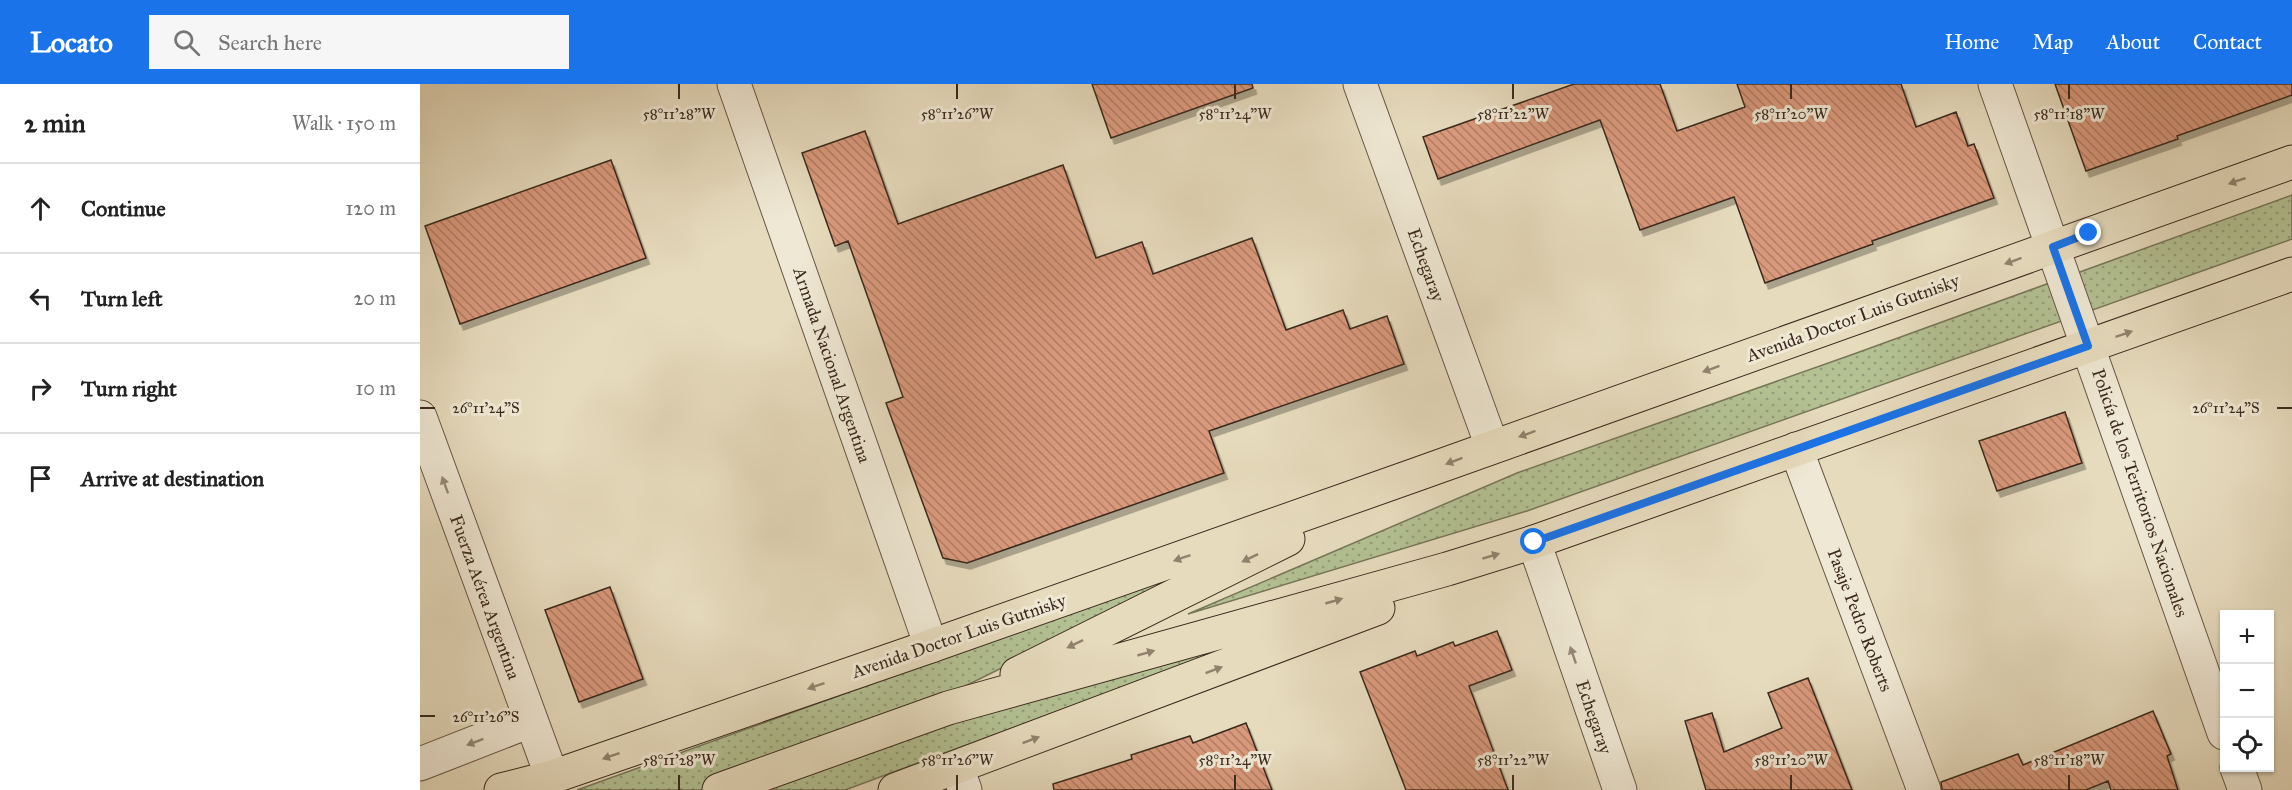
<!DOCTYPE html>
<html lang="en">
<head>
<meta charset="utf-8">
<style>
  :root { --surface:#fff; --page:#f6f6f6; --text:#222; --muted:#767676; --line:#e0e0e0; --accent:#1a73e8 }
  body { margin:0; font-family:"IM FELL Great Primer",serif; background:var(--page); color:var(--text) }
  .controls { position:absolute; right:18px; bottom:18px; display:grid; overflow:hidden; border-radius:0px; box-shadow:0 2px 4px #0004 }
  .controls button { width:54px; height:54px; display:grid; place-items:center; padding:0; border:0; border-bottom:2px solid var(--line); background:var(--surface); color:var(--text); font:30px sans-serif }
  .stop { position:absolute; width:18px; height:18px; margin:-14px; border:4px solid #1a73e8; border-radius:50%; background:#fff }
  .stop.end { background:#1a73e8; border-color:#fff; box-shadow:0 2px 6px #0008 }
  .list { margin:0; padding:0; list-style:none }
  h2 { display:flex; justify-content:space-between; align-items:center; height:78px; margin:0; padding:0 24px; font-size:26px }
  h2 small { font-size:20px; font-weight:400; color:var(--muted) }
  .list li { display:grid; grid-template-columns:39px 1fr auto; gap:18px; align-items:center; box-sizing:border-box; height:90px; padding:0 24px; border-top:2px solid var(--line) }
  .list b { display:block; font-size:22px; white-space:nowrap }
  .list em { font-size:20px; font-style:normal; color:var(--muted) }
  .icon { flex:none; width:33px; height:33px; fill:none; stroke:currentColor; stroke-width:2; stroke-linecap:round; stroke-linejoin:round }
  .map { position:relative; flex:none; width:1872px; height:706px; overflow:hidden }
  header { display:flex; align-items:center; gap:36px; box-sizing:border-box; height:84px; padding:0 30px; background:var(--accent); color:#fff }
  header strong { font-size:28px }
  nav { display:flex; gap:33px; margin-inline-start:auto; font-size:21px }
  .search { width:420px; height:54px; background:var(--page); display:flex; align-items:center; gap:15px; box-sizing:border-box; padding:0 21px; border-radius:0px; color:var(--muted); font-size:22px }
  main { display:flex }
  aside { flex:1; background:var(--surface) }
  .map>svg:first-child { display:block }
  .park { fill:url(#park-dots); stroke:#777658; stroke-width:1.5 }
  .building { fill:url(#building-back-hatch); stroke:#3b2a1d; stroke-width:1.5; filter:url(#shadow) }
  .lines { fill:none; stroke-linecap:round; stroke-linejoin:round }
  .minor-casing { stroke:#665645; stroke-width:35 }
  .major-casing { stroke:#3b2a1d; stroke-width:35 }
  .minor { stroke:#efe8d4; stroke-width:33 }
  .major { stroke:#e6dbbd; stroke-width:33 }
  .oneway { fill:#90826d }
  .oneway2 { fill:#958978 }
  .route { stroke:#1a73e8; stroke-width:8 }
  .ticks { fill:none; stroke:#3b2a1d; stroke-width:2 }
  .labels { text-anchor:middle; stroke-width:6; stroke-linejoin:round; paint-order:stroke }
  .street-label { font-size:18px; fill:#3b2a1d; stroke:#efe8d4 }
  .ticks-label { font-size:15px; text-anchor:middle; fill:#3b2a1d; stroke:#efe8d4; stroke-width:6; stroke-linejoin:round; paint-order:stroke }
</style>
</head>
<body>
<header>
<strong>Locato</strong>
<div class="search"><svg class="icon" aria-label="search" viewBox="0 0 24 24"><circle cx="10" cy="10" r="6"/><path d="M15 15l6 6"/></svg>Search here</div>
<nav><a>Home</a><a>Map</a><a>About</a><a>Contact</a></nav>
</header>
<main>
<aside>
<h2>2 min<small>Walk · 150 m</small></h2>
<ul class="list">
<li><svg class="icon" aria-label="ahead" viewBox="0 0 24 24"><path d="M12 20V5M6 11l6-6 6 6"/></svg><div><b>Continue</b></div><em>120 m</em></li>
<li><svg class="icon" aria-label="left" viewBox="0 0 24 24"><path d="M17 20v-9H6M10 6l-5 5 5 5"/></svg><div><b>Turn left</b></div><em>20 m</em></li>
<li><svg class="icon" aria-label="right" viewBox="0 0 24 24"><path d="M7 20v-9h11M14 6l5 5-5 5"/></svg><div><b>Turn right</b></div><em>10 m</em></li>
<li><svg class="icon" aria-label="arrive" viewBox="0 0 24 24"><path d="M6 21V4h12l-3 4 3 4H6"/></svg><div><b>Arrive at destination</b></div></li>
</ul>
</aside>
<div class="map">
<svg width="1872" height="706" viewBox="0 0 1872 706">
  <defs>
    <pattern id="park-dots" width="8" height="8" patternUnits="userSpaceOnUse" patternTransform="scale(1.5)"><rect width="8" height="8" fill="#b3c193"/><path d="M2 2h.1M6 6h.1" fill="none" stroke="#939d77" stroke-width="1.8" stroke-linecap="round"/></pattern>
    <pattern id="building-back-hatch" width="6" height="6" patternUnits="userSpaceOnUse" patternTransform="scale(1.5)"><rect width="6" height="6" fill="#d9997b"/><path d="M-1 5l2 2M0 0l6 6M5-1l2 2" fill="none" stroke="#b17d64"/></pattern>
    <filter id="shadow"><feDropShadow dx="3.5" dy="6" stdDeviation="0" flood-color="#0004"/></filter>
  </defs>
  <rect width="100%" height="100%" fill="#e6dbbd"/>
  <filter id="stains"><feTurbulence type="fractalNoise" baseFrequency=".00333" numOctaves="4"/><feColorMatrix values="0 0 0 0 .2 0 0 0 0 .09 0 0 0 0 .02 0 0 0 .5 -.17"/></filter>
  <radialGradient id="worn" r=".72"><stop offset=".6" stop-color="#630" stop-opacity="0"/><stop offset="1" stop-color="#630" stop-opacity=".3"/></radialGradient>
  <path class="park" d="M1872 111V155L1107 427 768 530 1097 389 1431 271Z
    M810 471 418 665 935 517 425 706H157Z"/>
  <path class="building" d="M672 0H832L833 4 691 54Z
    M1154 0H1240L1257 47 1325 23 1317 0H1481L1496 43 1536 28 1548 62 1554 60 1574 114 1452 157 1453 160 1345 199 1314 113 1220 146 1180 36 1018 95 1003 53Z
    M1635 0H1872V11L1757 52 1758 55 1666 87Z
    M445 47 478 140 643 81 676 174 722 158 733 190 832 154 866 246 923 226 930 245 967 232 984 280 789 347 804 389 547 479 523 474 466 319 483 313 428 157 415 162 382 69Z
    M191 76 226 174 40 240 5 142Z
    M1645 328 1662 379 1577 407 1559 357Z
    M190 503 223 595 159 618 125 526Z
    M1077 547 1092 586 1049 602 1088 706H986L940 588 995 567 997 572 1033 558 1035 562Z
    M1388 594 1432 706H1286L1265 637 1292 629 1304 668 1362 644 1348 609Z
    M1733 627 1751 670 1747 672 1758 706H1691L1688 697 1666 706H1522L1521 698 1598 670 1603 681Z
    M826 639 852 706H634L633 700 712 675 711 671 770 652 773 659Z"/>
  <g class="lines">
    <defs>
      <path id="minor" d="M314 0 511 562
        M940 0 1072 362
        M1575 0 1804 649
        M0 333 132 693
        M1376 365 1504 706
        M1114 458 1200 706
        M0 680 110 637
        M537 684 545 706
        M1817 684 1825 706"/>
      <path id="major" d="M597 590 868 455
        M81 706 132 693 511 562 995 391 1872 78
        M299 706 528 624 1027 485 1114 458 1872 190
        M475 706 958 524"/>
    </defs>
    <use href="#minor" class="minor-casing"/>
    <use href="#major" class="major-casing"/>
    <use href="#minor" class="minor"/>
    <use href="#major" class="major"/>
  </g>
  <defs><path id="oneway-solid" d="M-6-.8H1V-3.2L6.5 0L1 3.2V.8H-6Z" transform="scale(1.5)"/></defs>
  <g class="oneway">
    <use href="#oneway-solid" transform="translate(1817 97) rotate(161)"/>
    <use href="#oneway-solid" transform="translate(1593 177) rotate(160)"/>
    <use href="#oneway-solid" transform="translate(1704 250) rotate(-19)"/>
    <use href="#oneway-solid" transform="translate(1291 285) rotate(160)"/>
    <use href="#oneway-solid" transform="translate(1107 350) rotate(160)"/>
    <use href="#oneway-solid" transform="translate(1034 377) rotate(159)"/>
    <use href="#oneway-solid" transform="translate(1071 472) rotate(-17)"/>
    <use href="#oneway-solid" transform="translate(762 474) rotate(161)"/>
    <use href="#oneway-solid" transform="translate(830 474) rotate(154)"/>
    <use href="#oneway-solid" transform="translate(914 517) rotate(-16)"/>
    <use href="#oneway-solid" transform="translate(655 560) rotate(154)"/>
    <use href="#oneway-solid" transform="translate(726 569) rotate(-16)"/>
    <use href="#oneway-solid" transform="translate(794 586) rotate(-21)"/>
    <use href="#oneway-solid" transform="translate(396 602) rotate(161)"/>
    <use href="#oneway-solid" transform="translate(611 656) rotate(-21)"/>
    <use href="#oneway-solid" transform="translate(191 672) rotate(161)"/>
  </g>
  <g class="oneway2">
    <use href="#oneway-solid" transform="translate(25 401) rotate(-110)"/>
    <use href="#oneway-solid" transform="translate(1153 571) rotate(-109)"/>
    <use href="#oneway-solid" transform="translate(55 658) rotate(159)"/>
  </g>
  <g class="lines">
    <path class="route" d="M1114 458 1668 262 1633 163 1669 149"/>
  </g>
  <path class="ticks" d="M259 0V15M537 0V15M815 0V15M1093 0V15M1371 0V15M1649 0V15M0 324H15M1857 324H1872M0 632H15M259 691V706M537 691V706M815 691V706M1093 691V706M1371 691V706M1649 691V706"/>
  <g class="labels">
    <g class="street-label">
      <text transform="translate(1006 181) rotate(70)" y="6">Echegaray</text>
      <text transform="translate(1433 234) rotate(-20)" y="6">Avenida Doctor Luis Gutnisky</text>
      <text transform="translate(412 281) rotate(71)" y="6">Armada Nacional Argentina</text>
      <text transform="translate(1720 409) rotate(71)" y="6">Policía de los Territorios Nacionales</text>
      <text transform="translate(65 513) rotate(70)" y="6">Fuerza Aérea Argentina</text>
      <text transform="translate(1440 536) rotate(69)" y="6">Pasaje Pedro Roberts</text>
      <text transform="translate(539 552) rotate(-19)" y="6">Avenida Doctor Luis Gutnisky</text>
      <text transform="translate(1174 633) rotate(71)" y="6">Echegaray</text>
    </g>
  </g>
  <g class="ticks-label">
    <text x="259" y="35">58°11'28"W</text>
    <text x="537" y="35">58°11'26"W</text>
    <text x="815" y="35">58°11'24"W</text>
    <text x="1093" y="35">58°11'22"W</text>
    <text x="1371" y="35">58°11'20"W</text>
    <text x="1649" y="35">58°11'18"W</text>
    <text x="66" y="329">26°11'24"S</text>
    <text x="1806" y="329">26°11'24"S</text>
    <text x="66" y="638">26°11'26"S</text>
    <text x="259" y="681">58°11'28"W</text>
    <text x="537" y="681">58°11'26"W</text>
    <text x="815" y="681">58°11'24"W</text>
    <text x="1093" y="681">58°11'22"W</text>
    <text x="1371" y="681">58°11'20"W</text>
    <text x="1649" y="681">58°11'18"W</text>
  </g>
  <rect width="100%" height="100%" filter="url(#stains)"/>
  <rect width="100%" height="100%" fill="url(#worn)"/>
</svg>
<div class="controls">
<button>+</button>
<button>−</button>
<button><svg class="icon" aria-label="locate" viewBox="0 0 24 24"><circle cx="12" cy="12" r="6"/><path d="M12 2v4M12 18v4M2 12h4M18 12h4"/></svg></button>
</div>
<div class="stop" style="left:1114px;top:458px"></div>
<div class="stop end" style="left:1669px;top:149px"></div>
</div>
</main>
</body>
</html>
